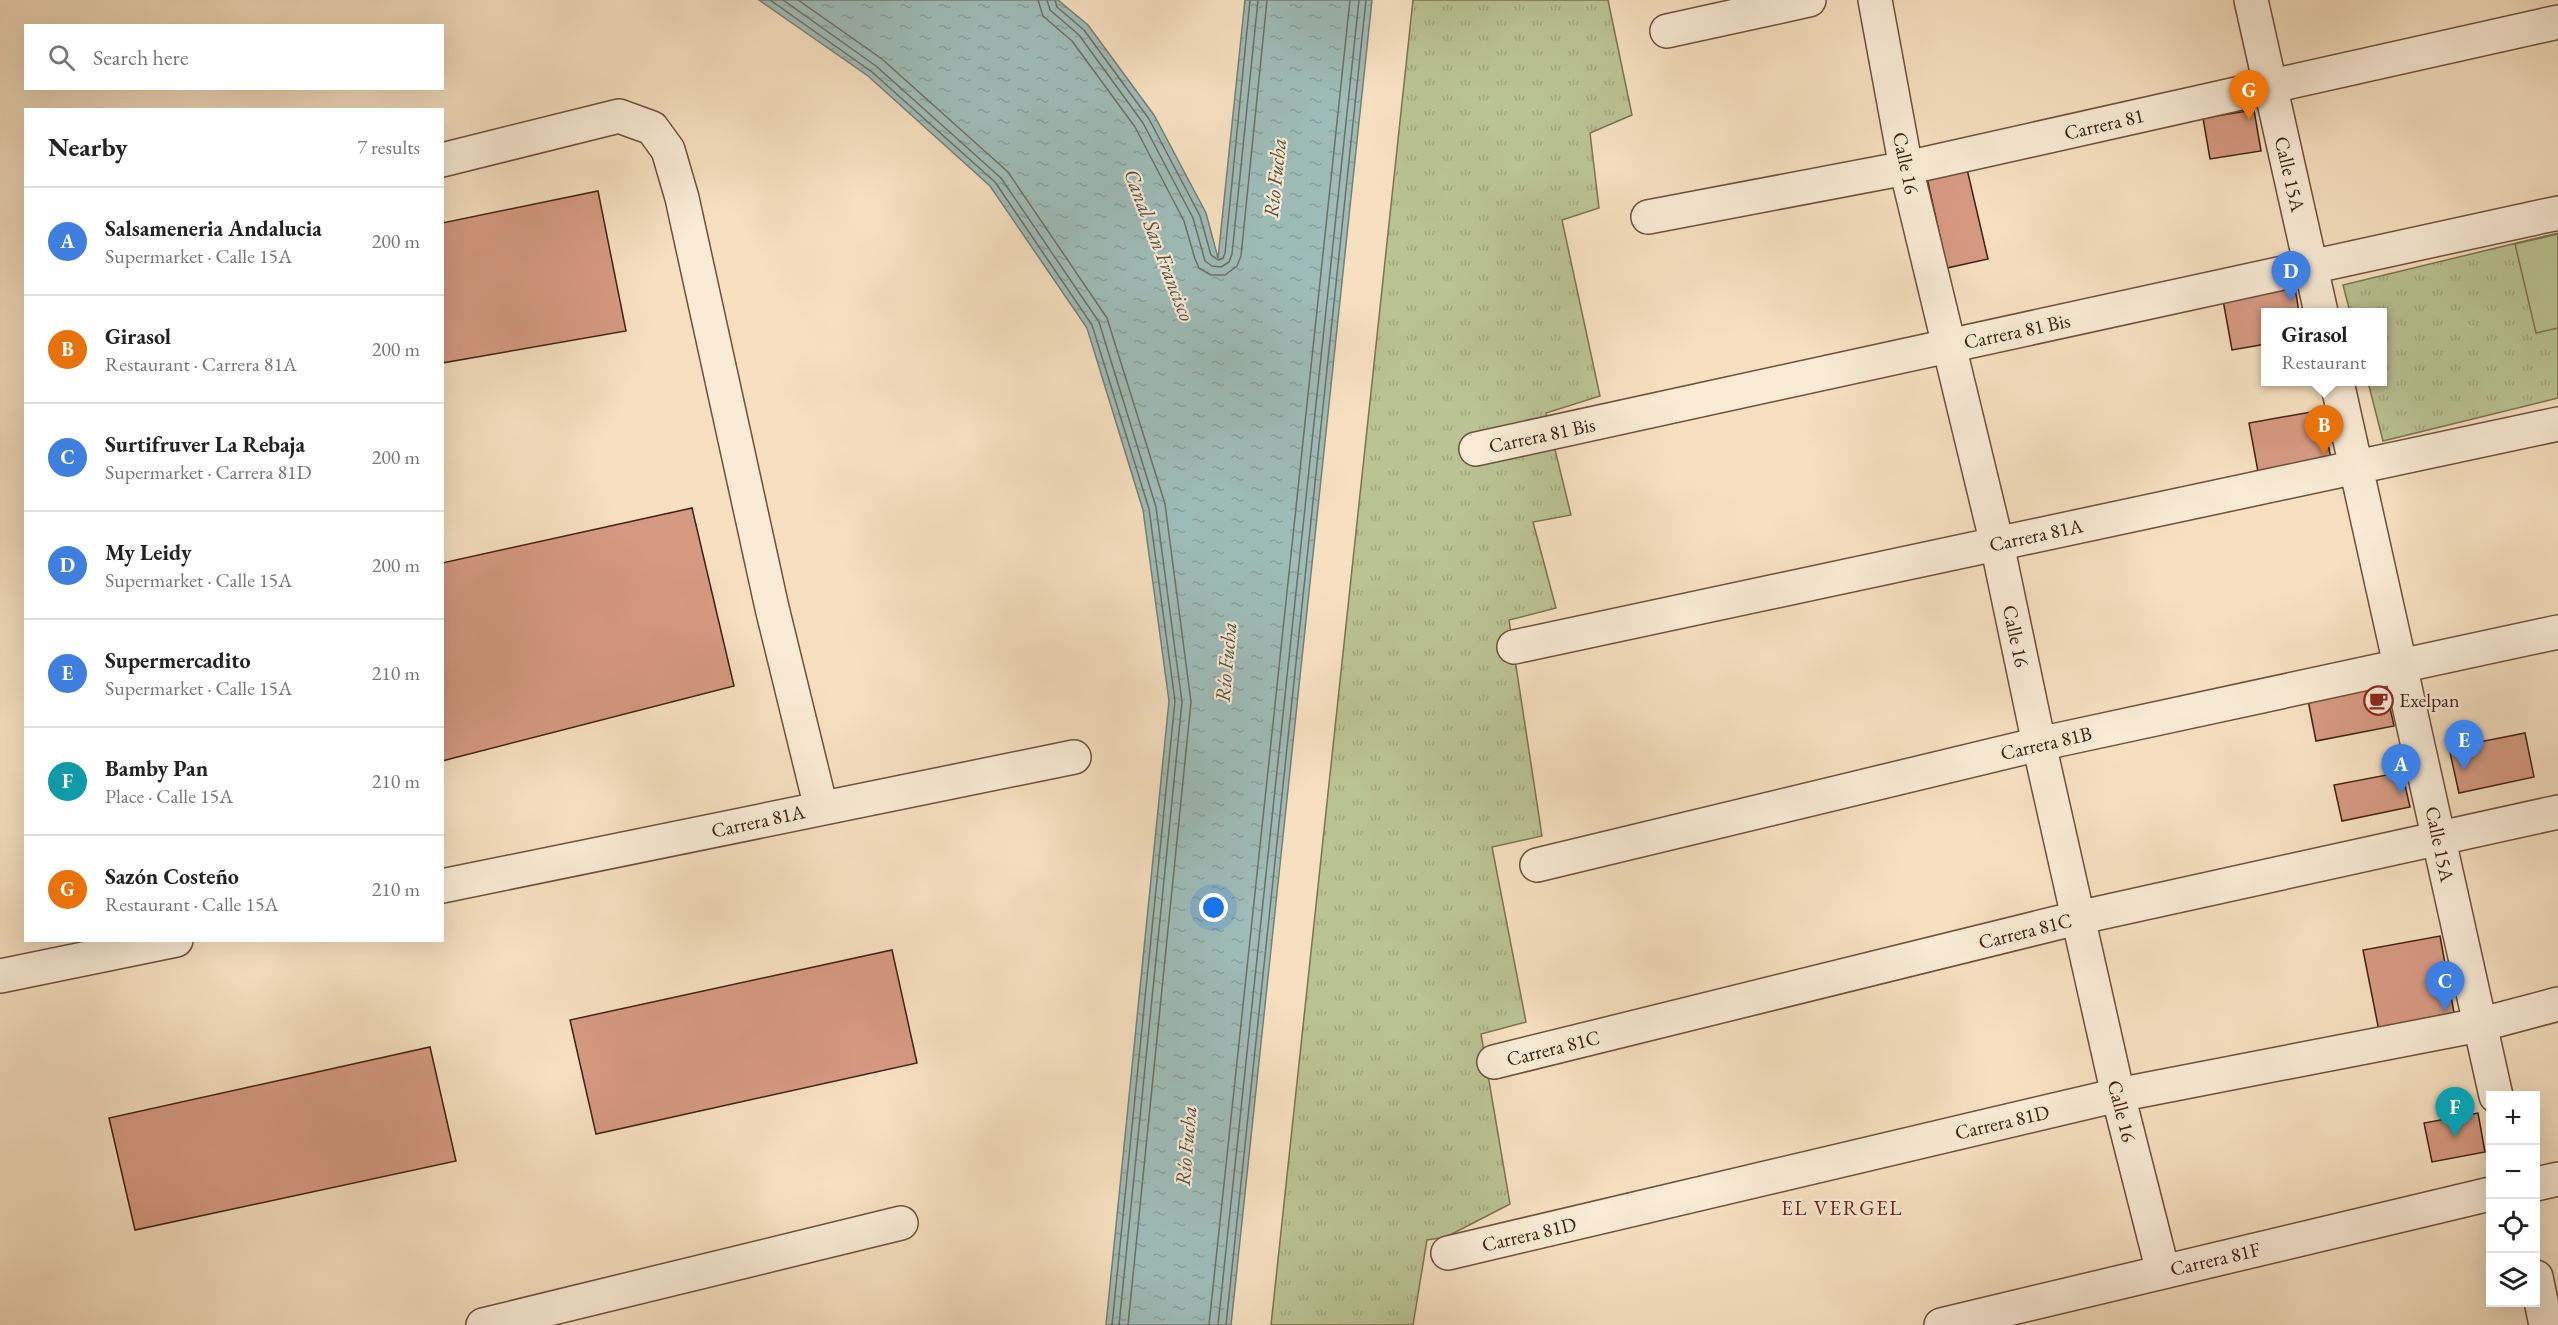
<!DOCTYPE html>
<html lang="en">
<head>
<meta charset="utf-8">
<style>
  :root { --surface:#fff; --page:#f2f2f2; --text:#222; --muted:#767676; --line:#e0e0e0; --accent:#0f766e }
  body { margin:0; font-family:"EB Garamond",serif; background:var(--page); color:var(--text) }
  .controls { position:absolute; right:18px; bottom:18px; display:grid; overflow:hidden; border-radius:0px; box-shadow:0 6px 24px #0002 }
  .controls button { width:54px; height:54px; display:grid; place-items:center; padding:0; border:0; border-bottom:2px solid var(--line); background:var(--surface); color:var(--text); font:30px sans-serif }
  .you { position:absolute; left:1214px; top:908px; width:21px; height:21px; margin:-15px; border:4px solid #fff; border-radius:50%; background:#1a73e8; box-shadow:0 0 0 9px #1a73e833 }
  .badge { display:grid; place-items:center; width:39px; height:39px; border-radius:50%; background:var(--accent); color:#fff; font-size:20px; font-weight:700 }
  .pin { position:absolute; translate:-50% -50px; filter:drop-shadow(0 2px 3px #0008) }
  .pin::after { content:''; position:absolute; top:32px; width:21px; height:18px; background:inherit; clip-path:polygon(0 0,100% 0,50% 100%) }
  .popup { position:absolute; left:2261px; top:308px; width:126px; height:78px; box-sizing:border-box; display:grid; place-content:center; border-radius:0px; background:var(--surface); filter:drop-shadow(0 2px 4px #0005); font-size:20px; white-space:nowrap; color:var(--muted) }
  .popup b { font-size:22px; color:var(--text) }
  .popup::after { content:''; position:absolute; left:50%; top:100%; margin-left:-12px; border:12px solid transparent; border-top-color:var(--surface) }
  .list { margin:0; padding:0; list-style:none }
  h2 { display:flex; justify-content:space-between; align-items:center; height:78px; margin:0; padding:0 24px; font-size:26px }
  h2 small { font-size:20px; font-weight:400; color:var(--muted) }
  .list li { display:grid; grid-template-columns:39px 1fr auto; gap:18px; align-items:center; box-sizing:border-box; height:108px; padding:0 24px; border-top:2px solid var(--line) }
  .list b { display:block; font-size:22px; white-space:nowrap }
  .list p { margin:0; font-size:20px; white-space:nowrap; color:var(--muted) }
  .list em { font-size:20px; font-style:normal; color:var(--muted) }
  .icon { flex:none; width:33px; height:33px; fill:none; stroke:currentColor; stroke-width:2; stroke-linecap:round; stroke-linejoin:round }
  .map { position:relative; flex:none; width:2558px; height:1325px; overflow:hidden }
  .search { position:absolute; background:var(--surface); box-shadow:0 6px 24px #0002; left:24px; top:24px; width:420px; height:66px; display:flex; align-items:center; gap:15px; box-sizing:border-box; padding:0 21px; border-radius:0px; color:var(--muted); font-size:22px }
  .panel { position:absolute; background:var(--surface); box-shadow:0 6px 24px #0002; left:24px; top:108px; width:420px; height:834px; border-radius:0px }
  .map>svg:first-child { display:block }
  .grass { fill:url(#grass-tufts); stroke:#7e7251; stroke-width:1.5 }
  .pitch { fill:#bac394; stroke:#7e7251; stroke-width:1.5 }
  .water { fill:url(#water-ripples); stroke:#797e74; stroke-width:1.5 }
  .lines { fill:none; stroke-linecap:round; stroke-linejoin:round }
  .shore { stroke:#706e63; stroke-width:1.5 }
  .building { fill:#d69a82; stroke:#41200e; stroke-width:1.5 }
  .minor-casing { stroke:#6e503a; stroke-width:36 }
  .minor { stroke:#f9ebd6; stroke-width:33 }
  .labels { text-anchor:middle; stroke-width:4.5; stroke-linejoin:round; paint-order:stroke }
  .street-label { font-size:20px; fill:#41200e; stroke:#f9ebd6 }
  .poi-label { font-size:20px; fill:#41200e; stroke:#f9ebd6; text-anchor:start }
  .water-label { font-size:21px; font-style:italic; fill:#5d4f41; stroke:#f9ebd6 }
  .neighbourhood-label { font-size:21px; letter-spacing:1.5px; fill:#7a1f14; stroke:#f9ebd6 }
</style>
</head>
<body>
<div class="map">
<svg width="2558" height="1325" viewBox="0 0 2558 1325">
  <defs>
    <pattern id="grass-tufts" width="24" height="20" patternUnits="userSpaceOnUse" patternTransform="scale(1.5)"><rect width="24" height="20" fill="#bac394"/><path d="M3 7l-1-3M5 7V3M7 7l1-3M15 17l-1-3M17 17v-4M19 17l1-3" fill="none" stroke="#a1a77e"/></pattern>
    <pattern id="water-ripples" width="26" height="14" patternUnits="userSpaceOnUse" patternTransform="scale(1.5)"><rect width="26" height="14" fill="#9ebcb8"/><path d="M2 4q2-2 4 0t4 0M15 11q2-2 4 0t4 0" fill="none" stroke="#89a19d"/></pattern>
  </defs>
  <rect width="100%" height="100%" fill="#f6e0c0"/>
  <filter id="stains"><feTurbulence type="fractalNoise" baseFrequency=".00333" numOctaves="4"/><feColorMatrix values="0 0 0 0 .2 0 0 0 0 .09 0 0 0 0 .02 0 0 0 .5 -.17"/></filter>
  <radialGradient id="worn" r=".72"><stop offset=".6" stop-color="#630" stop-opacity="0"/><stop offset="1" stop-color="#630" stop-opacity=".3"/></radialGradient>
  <path class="grass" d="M1413 0H1608L1632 115 1590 133 1599 208 1562 220 1600 396 1546 413 1571 515 1533 522 1556 608 1509 620 1542 836 1492 847 1526 1022 1481 1034 1510 1204 1446 1237 1427 1240 1413 1325H1271Z
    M2558 233V398L2383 441 2368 382H2382V312H2350L2343 285Z"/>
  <path class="pitch" d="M2558 234V328L2536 333 2515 244Z"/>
  <path class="water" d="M759 0H1058L1088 25 1154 115 1206 213 1218 258 1245 0H1372L1231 1325H1106L1169 701 1143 510 1087 328 990 186 868 76Z"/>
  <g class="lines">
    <path class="shore" d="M770 0 872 72 995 182 1092 325 1149 509 1175 701 1112 1325
      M783 0 876 66 1001 178 1099 322 1156 507 1182 702 1119 1325
      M798 0 882 59 1008 172 1107 318 1165 504 1191 702 1128 1325
      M1038 0 1043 16 1072 41 1135 127 1184 221 1195 259 1199 268 1211 275H1225L1237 266 1241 256 1267 0
      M1047 0 1050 10 1079 35 1143 123 1193 218 1205 261 1212 266 1221 267 1229 262 1232 254 1258 0
      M1055 0 1057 7 1084 30 1149 119 1200 216 1211 255 1218 260 1223 258 1225 253 1250 0
      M1209 1325 1350 0
      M1218 1325 1359 0
      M1226 1325 1366 0"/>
  </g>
  <path class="building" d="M2254 110 2261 151 2210 159 2203 118Z
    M1967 169 1988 259 1947 268 1927 178Z
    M598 191 626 331 442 363V223Z
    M2295 288 2299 312H2266V344L2232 350 2223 300Z
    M2322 410 2332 465 2259 477 2249 423Z
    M692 508 734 686 442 761V563Z
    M2385 685 2394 726 2316 741 2308 700Z
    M2525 733 2534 777 2459 793 2449 748Z
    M2402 772 2410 807 2342 821 2334 785Z
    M2440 936 2455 1018 2379 1031 2363 950Z
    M892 950 917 1063 596 1134 570 1020Z
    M430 1047 456 1161 135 1230 109 1118Z
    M2478 1113 2485 1152 2432 1162 2424 1123Z"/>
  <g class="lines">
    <defs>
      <path id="minor" d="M1875 0 1906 168 1997 544 2039 744 2118 1095 2163 1272
        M2251 0 2321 312
        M1667 31 1809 0
        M442 160 619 116 652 128 668 150 682 198 772 608 821 808
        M1648 217 1906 168 2558 22
        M2337 382 2496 1096
        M1476 449 2558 213
        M1514 647 2558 424
        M1537 865 2039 744 2558 632
        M442 886 1074 757
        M0 976 176 940
        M1494 1062 2077 918 2558 812
        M2536 1184 2558 1179
        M1448 1253 2118 1095 2479 1025 2558 1004
        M2536 1277 2546 1325
        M483 1325 901 1223
        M1941 1325 2490 1194"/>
    </defs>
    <use href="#minor" class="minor-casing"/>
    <use href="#minor" class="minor"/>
  </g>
  <defs>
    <symbol id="cafe-ring" viewBox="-11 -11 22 22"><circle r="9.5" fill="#f9ebd6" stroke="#8f2418" stroke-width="1.5"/><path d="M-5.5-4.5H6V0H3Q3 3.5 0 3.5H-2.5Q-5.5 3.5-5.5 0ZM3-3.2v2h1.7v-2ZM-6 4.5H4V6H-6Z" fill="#8f2418"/></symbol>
  </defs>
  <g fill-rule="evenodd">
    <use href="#cafe-ring" x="2362" y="684" width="33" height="33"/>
  </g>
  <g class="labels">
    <g class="street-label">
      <text transform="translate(2104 124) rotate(-13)" y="7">Carrera 81</text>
      <text transform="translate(1906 163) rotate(78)" y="7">Calle 16</text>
      <text transform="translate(2290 174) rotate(77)" y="7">Calle 15A</text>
      <text transform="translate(2017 331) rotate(-12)" y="7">Carrera 81 Bis</text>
      <text transform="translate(1542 435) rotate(-12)" y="7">Carrera 81 Bis</text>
      <text transform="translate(2036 535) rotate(-12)" y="7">Carrera 81A</text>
      <text transform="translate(2016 636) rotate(78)" y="7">Calle 16</text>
      <text transform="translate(2046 743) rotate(-13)" y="7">Carrera 81B</text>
      <text transform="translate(758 821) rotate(-12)" y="7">Carrera 81A</text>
      <text transform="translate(2440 844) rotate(78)" y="7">Calle 15A</text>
      <text transform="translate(2025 931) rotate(-14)" y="7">Carrera 81C</text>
      <text transform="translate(1553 1048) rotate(-14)" y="7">Carrera 81C</text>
      <text transform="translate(2122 1111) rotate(76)" y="7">Calle 16</text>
      <text transform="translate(2002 1122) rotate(-13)" y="7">Carrera 81D</text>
      <text transform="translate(1529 1234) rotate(-13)" y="7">Carrera 81D</text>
      <text transform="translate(2215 1259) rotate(-13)" y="7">Carrera 81F</text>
    </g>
    <g class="poi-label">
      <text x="2399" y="707">Exelpan</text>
    </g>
    <g class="water-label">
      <text transform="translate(1275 178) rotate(-84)" y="7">Río Fucha</text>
      <text transform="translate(1159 245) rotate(69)" y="7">Canal San Francisco</text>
      <text transform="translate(1226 662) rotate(-85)" y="7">Río Fucha</text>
      <text transform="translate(1186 1146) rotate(-85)" y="7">Río Fucha</text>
    </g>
    <g class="neighbourhood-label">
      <text x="1842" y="1215">EL VERGEL</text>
    </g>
  </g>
  <rect width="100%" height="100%" filter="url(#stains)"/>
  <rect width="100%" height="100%" fill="url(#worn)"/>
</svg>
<div class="controls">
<button>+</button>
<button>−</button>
<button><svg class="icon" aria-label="locate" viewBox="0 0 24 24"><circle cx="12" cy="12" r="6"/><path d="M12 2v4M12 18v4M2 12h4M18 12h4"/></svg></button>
<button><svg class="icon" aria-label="layers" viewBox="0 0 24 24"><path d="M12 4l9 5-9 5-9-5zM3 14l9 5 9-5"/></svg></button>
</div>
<div class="you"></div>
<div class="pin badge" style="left:2401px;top:794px;background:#3f7fe0">A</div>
<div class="pin badge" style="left:2324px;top:455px;background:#e8710a">B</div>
<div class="popup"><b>Girasol</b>Restaurant</div>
<div class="pin badge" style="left:2445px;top:1011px;background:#3f7fe0">C</div>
<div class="pin badge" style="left:2291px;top:301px;background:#3f7fe0">D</div>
<div class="pin badge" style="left:2464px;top:770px;background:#3f7fe0">E</div>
<div class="pin badge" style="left:2455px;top:1137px;background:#0f9aa8">F</div>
<div class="pin badge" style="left:2249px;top:120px;background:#e8710a">G</div>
<div class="search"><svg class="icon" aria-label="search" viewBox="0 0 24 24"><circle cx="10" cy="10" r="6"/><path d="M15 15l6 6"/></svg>Search here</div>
<section class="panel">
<h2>Nearby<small>7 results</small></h2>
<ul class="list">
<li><span class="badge" style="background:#3f7fe0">A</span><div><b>Salsameneria Andalucia</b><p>Supermarket · Calle 15A</p></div><em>200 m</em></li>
<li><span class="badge" style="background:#e8710a">B</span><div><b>Girasol</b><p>Restaurant · Carrera 81A</p></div><em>200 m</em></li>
<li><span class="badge" style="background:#3f7fe0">C</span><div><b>Surtifruver La Rebaja</b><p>Supermarket · Carrera 81D</p></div><em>200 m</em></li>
<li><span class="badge" style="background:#3f7fe0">D</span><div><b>My Leidy</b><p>Supermarket · Calle 15A</p></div><em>200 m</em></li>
<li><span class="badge" style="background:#3f7fe0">E</span><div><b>Supermercadito</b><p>Supermarket · Calle 15A</p></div><em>210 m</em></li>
<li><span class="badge" style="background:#0f9aa8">F</span><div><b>Bamby Pan</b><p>Place · Calle 15A</p></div><em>210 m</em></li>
<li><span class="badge" style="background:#e8710a">G</span><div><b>Sazón Costeño</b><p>Restaurant · Calle 15A</p></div><em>210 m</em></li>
</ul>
</section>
</div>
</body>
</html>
